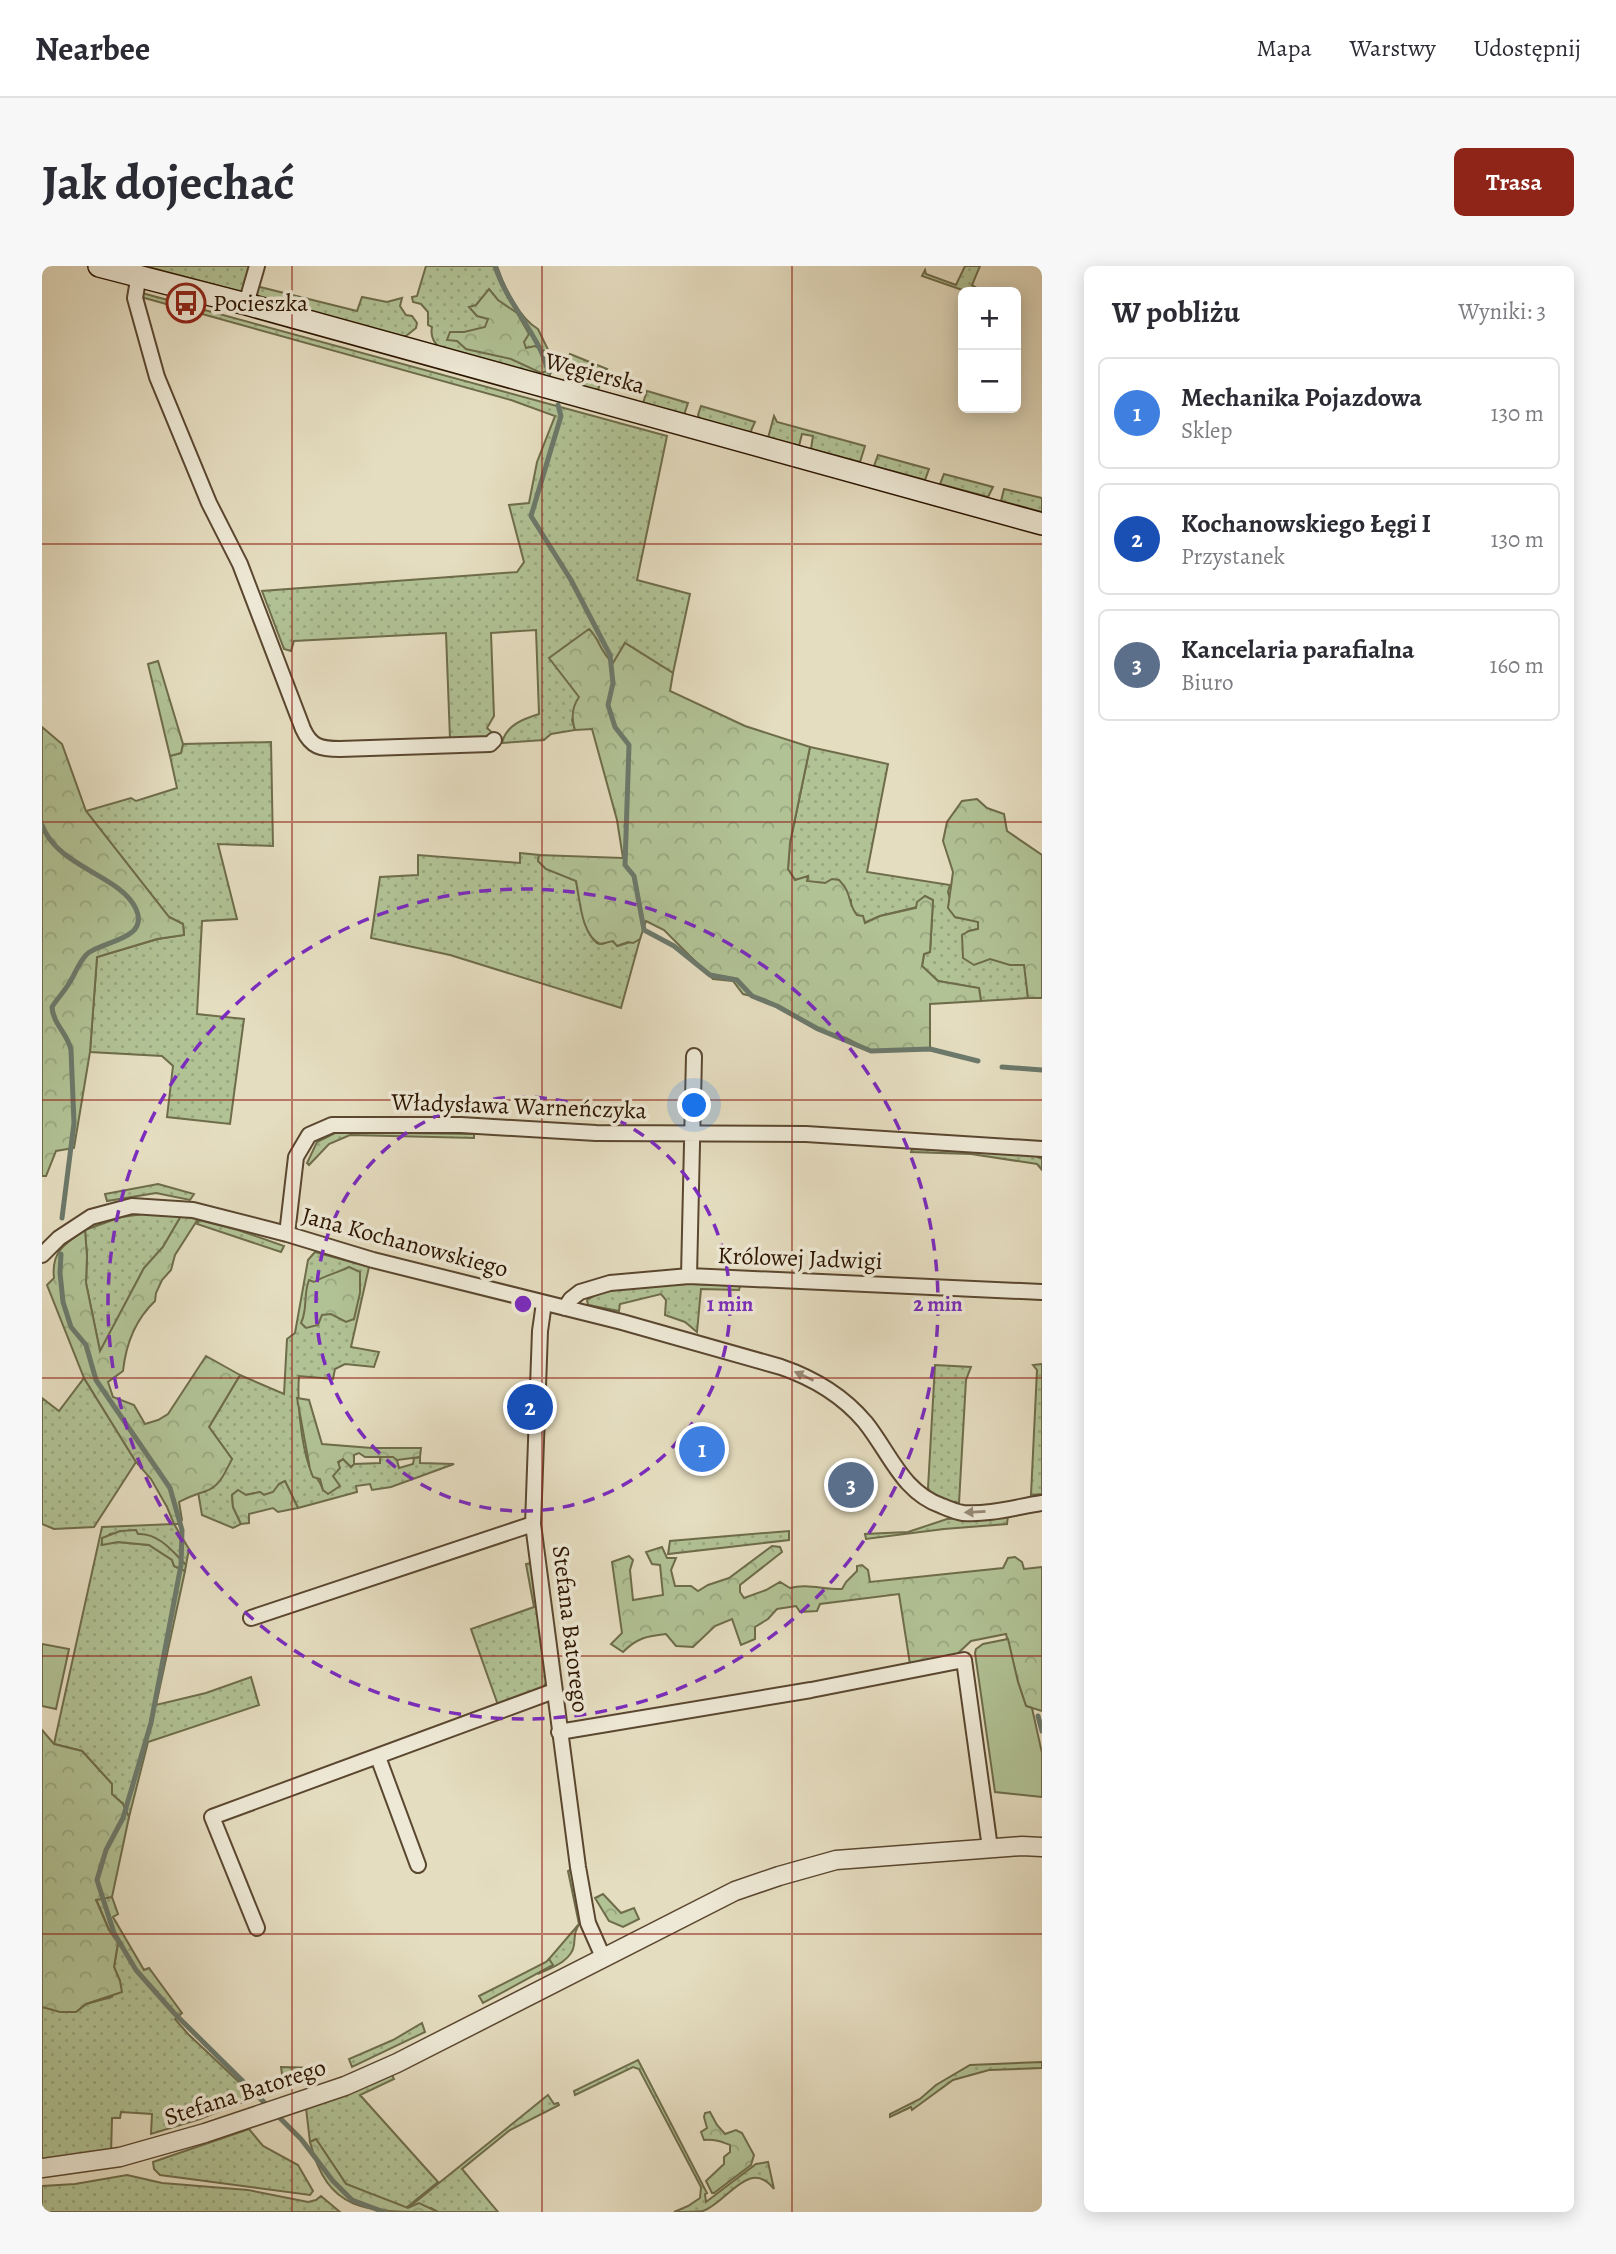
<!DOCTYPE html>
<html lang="pl">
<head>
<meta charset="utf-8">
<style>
  :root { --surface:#fff; --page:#f7f7f7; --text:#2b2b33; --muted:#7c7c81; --line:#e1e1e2; --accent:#8f2418 }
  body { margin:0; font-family:Alegreya,serif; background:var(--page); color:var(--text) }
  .controls { position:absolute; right:21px; top:21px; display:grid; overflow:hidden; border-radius:10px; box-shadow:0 4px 18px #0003 }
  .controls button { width:63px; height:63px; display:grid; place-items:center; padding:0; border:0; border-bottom:2px solid var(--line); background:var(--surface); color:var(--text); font:35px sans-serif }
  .you { position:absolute; left:653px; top:840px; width:24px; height:24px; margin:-18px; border:5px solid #fff; border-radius:50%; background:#1a73e8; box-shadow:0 0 0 10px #1a73e833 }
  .badge { display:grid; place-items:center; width:46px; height:46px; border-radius:50%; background:var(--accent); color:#fff; font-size:23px; font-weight:700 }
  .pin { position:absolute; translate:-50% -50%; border:4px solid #fff; box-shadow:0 2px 7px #0006 }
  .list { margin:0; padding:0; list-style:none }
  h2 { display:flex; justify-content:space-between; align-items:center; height:91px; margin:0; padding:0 28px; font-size:30px }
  h2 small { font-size:23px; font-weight:400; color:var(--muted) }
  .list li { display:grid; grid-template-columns:46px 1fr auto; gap:21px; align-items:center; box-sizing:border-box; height:112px; margin:0 14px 14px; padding:0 14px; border:2px solid var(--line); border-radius:10px }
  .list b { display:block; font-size:26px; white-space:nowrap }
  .list p { margin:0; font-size:23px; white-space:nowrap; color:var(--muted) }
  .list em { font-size:23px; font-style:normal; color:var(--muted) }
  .map { position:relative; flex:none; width:1000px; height:1946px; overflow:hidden; border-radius:10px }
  header { display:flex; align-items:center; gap:42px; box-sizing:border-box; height:98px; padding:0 35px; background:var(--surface); border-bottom:2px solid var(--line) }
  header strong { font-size:33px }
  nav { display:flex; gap:38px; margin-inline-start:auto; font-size:24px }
  .intro { display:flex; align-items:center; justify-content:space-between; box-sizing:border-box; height:168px; padding:0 42px }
  h1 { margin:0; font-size:49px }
  .button { padding:18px 32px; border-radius:10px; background:var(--accent); color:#fff; font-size:24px; font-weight:700 }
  main { display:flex; gap:42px; padding:0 42px }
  aside { flex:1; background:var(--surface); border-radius:10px; box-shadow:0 4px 18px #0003 }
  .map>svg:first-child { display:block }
  .grass { fill:url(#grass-dots); stroke:#6e6c4a; stroke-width:2 }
  .forest { fill:url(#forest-crowns); stroke:#6e6c4a; stroke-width:2 }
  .park { fill:#b1c295; stroke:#6e6c4a; stroke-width:2 }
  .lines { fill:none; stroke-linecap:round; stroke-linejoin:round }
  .stream { stroke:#6c796b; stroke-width:5 }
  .minor-casing { stroke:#5a4730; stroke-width:18 }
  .tertiary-casing { stroke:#5a4730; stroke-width:21 }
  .secondary-casing { stroke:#2c1500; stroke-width:24 }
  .minor { stroke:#eee9d6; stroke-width:14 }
  .tertiary { stroke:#eee9d6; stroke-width:18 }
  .secondary { stroke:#eee9d6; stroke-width:21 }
  .oneway { fill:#978a76 }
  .grid { fill:none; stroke:#8f2418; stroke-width:2; stroke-opacity:0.55 }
  .ring { fill:none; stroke:#7b2cbf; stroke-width:3.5; stroke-dasharray:12 9 }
  .labels { text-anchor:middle; stroke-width:7; stroke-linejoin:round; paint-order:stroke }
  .poi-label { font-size:24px; fill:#2c1500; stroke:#eee9d6; text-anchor:start }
  .street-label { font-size:24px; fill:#2c1500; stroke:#eee9d6 }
  .centre { fill:#7b2cbf; stroke:#eee9d6; stroke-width:3.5 }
  .ring-label { font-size:21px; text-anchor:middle; font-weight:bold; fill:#7b2cbf; stroke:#eee9d6; stroke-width:7; stroke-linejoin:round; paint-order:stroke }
</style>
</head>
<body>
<header>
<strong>Nearbee</strong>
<nav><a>Mapa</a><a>Warstwy</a><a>Udostępnij</a></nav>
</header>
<div class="intro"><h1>Jak dojechać</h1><a class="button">Trasa</a></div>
<main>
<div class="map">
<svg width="1000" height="1946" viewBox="0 0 1000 1946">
  <defs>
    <pattern id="grass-dots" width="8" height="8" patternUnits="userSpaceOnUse" patternTransform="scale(1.75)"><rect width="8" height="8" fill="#b1c295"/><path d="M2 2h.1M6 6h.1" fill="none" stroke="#98a67f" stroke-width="1.8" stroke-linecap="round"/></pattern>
    <pattern id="forest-crowns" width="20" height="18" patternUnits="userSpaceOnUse" patternTransform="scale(1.75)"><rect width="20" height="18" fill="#b1c295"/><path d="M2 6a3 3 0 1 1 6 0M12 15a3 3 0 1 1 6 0" fill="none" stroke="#98a67f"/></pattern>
  </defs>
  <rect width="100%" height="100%" fill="#e5ddc0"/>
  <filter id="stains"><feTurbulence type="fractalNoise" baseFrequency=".00286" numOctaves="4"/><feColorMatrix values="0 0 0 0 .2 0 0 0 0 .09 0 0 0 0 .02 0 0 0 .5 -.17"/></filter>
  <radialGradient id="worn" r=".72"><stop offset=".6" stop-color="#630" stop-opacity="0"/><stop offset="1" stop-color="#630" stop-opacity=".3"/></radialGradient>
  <path class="grass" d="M102 0H210L200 26Z
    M384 0H455C462 21 477 52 496 63L512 96 507 112 398 82C391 76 388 70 390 61L386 59V46L379 38 371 36 370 31 375 30Z
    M923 0H938L930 19 941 26H926L880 10 883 4 884 8 914 19Z
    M214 20 315 45 320 31 345 36 360 32 358 40 364 49 370 50 375 57 374 62 364 70H358L211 31Z
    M100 27 625 170 595 314 648 328 631 407 583 377 571 398 560 388 556 380 530 454 533 464 509 468 502 474 460 477C464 459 481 453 497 448L494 364 449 367 452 450 445 462 453 469 447 472 408 473 404 367 252 375 249 385 242 383 220 325 475 306 482 296 467 239 487 237 495 196 513 150 469 134 99 31Z
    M528 88 565 103 559 111 556 125 522 115 525 104 522 101Z
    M605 125 646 137 642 149 601 137Z
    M659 140 713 156 708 167 658 153 656 149Z
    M732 150 735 156 823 180 818 196 769 183 771 170 760 168 757 180 726 172Z
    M836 189 887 203 883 214 832 200Z
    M902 208 951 221 946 231 898 218Z
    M962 223 1000 232V246L959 235Z
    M229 476 231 580 176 578 195 653 160 655 155 748 202 753 188 858 125 851 131 800 120 790 48 786 55 691 116 673 142 669 141 658 127 651 44 545 89 532 94 535 135 522 128 490 139 487 141 478Z
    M768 481 846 498 825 606 908 619 906 626 913 651 936 655V663L927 665C947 691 947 697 983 699L986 732 939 735 937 722 896 715 880 700 882 688 888 686 891 634 883 630 875 641 838 650 822 657 809 642V634L783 617 765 616 766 611 753 614 746 603 748 577Z
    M478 587 497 589 496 595 504 603 534 614C536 627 543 676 558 678 561 678 566 676 569 674L576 680 598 673 579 742 408 689 329 672 338 611 376 609V589L478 597Z
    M303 862 358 867 432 868V872L308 869 287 878 267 899 265 897 275 876Z
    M870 883 988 887 1000 893V904L995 898 929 888 869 886Z
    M116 918 152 928 148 934 114 927 65 935 63 928Z
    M109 947 139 950 121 981 102 1002 58 1086 44 1017 45 990 43 964 79 951Z
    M157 954 196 964 242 980 239 986 155 958Z
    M273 986 327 1001 309 1081 337 1086 332 1101 303 1098 293 1103 291 1113 257 1110C255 1135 259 1176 267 1200 271 1209 277 1211 281 1224 288 1215 292 1198 301 1193L309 1201 312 1198 338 1197V1191H352L355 1194 357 1202 371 1198 372 1192 378 1191V1197L412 1198 349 1221 330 1224 328 1218 314 1220 315 1226 256 1242 243 1215 237 1218 232 1226 222 1229 218 1226 204 1229 196 1225 190 1229 191 1241 199 1258 191 1262 160 1249 156 1226H163L190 1193 167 1161 198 1109 242 1128 245 1073 253 1067 266 994Z
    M633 1017 698 1020 697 1024 659 1023 655 1066 643 1056 623 1049 624 1034 619 1028 578 1038 577 1045 546 1039 545 1034C564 1020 608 1020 633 1017Z
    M1000 1098V1228L989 1229 995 1104 991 1099Z
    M893 1099 929 1101 924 1114 917 1237C906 1235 890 1233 886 1222Z
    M42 1112 94 1196 52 1261 12 1263 0 1258V1132L17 1145Z
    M966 1250 965 1258 902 1263 824 1273 823 1268 866 1266 905 1253Z
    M132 1258 147 1283 144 1299C131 1286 116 1267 96 1269L93 1264 68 1268 60 1278 76 1276 107 1279 130 1294 132 1300 143 1305 114 1439 164 1427 209 1411 217 1439 106 1476 87 1551 81 1538 70 1528V1518L40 1485 12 1478 60 1261Z
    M747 1265V1274L626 1288 628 1275Z
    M489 1297 505 1415 501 1422 456 1439 429 1363 492 1341 484 1298Z
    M530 1603 538 1657C532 1666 533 1669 532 1679 530 1695 509 1702 496 1708L510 1700 507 1693 537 1658 526 1605Z
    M70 1631 76 1648 71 1651 102 1704 107 1702 140 1747 133 1753 146 1768 213 1831 158 1853 109 1868 110 1848 79 1846 78 1852H70L69 1888 0 1896V1741L34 1746 44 1738 70 1731 78 1715 72 1701 76 1677 67 1664 54 1633Z
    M380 1757 383 1766 310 1801 307 1793 351 1774Z
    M596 1794 665 1927 663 1928 664 1936 714 1898 726 1896 732 1923C707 1891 685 1937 661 1945 652 1946 641 1946 632 1946L646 1940 658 1932 659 1921 597 1803 591 1801 533 1829 532 1825Z
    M1000 1796V1802L947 1804 911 1814 870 1844 869 1841 848 1851V1848L878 1833 894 1819 928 1799Z
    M239 1801 275 1802 277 1813 257 1819 247 1818 240 1808Z
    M350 1809 352 1813 318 1829 396 1916 364 1942 304 1918 274 1873 268 1876 264 1842Z
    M506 1829 512 1838 516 1837 517 1839 468 1864 420 1903 456 1946H396L389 1942H366Z
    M207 1863 221 1880 256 1899 271 1925 268 1929 118 1909 112 1903 111 1896Z
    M85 1909 120 1917 206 1924 266 1936 274 1934 279 1930 298 1946H0V1920L33 1918Z"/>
  <path class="forest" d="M447 23 456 34 475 47 487 68 482 76 484 82 493 80 503 85 500 92 505 105 499 107 469 93 424 83 415 75 405 74 408 66H422L443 61 446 53 435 50 427 41 434 39Z
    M547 363C558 373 557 385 571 397L583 377 631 407 628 425 703 460 768 481 748 577 746 603 753 614 766 610 765 615 783 617 790 613 797 614C811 628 805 637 815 649L821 650 823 657 838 650 874 642 875 636 883 630 891 634 888 686 882 688 880 700 896 715 937 722 939 735 888 738V783L829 785 804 772 776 763 722 733 701 728 691 715 671 713 622 664 604 655 598 673 591 677 586 676 575 680 571 675 558 678C539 669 538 633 534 615L504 603 496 595 497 589 581 592 575 554 550 463 533 464C529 452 530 441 537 431L507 392Z
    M116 395 141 478 139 487 128 490 106 398Z
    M0 461 20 478 44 545 127 651 141 658 142 669 115 673 55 691 48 786 32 882 14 885 4 910H0Z
    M935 533 945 542 962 548 965 565 1000 589V732H986L982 699H968L948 693 932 699 921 692 920 669 927 665 936 663V656L913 651 906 642 911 606 901 575 905 556 920 535Z
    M139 950 156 953 133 989 129 1004 120 1014 114 1027 113 1035C93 1054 84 1077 81 1105L66 1116 71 1131 92 1139 103 1158 116 1154 126 1148 164 1090 198 1109 167 1161 190 1193C184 1204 178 1221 164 1225 155 1228 146 1231 137 1236L140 1254 137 1258H132L125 1241 109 1213 94 1196 42 1112 5 1019 12 1012C9 986 22 978 43 964L45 990 44 1017 58 1085 102 1002 121 981Z
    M307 1001 318 1006V1027L312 1053 304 1056 289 1048 280 1049 276 1059 264 1062 259 1057C266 1043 261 1029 267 1014L272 1016C284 1009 295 1007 307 1001Z
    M255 1132 267 1134 280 1178 330 1182H379L378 1191 355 1194 351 1191H323L317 1187 312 1189V1198L309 1201 301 1193 296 1196 298 1202 291 1210 298 1220 286 1228 281 1224 278 1213 271 1211 268 1203Z
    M243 1215 256 1242 236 1246 231 1242 207 1248V1257L199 1258 191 1241 190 1229 196 1224 204 1229 218 1226 222 1229 231 1226 237 1218Z
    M94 1264 96 1268C117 1267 131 1286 144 1299L143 1305 132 1300 130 1294 107 1279 76 1276 60 1279V1272L78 1265Z
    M730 1280 738 1281 740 1286 698 1319V1326L702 1332 724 1324 738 1316 748 1322C765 1317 783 1324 800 1323L804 1316 815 1305V1300L820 1299 826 1304 828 1316 961 1302 966 1292 973 1291 980 1296 982 1303 1000 1301V1445L984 1440 976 1416 964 1368 929 1375 912 1391 868 1398 857 1328 778 1338 775 1345 758 1346 754 1340 735 1343 726 1353 713 1361V1373L699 1379 690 1353 673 1360 651 1381 634 1380 624 1368C605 1370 595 1372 581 1386L569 1378 580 1367 570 1296 587 1290 591 1294 588 1304 591 1334 621 1329 618 1299 610 1298 604 1286 620 1281 625 1292H634L629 1304 633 1320H649L656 1325 666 1319 687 1312Z
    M0 1464 12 1478 40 1485 70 1518V1528L81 1538 87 1551 70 1631 54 1634 67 1664 76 1677 72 1701 78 1715 80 1726 44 1738 34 1746H18L0 1741Z
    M561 1628 579 1647 592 1642 597 1653 581 1661 567 1655 553 1632Z
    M507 1693 511 1699 441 1737 437 1730 504 1696Z
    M668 1846 675 1859 683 1868 694 1864 700 1867 712 1889 709 1899 672 1927H670L664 1915 682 1898V1891L688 1886V1879C680 1876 673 1873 662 1874L659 1866 665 1862 662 1851 663 1847Z
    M274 1873 304 1918 366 1942 377 1937 396 1946C322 1946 286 1946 268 1876Z"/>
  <path class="park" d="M966 1373 976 1416 984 1440 990 1442 1000 1487V1531L953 1526 933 1387 934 1383 941 1378Z
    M0 1378 27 1383 14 1443 0 1440Z"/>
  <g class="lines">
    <path class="stream" d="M453 0C465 38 496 67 507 106
      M516 139 519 150 489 250 529 314 568 389 571 417 566 439 573 461 587 479 583 599 592 610 602 664 632 680 668 709 695 714 710 730 735 740 776 763 829 785 888 783 936 795
      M0 559C16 602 79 609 94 643 108 674 59 675 45 688 36 697 33 709 26 719 21 727 15 733 10 741 11 758 26 768 29 784L32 857 20 952
      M960 801 1000 804
      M19 988 18 1007 21 1036 29 1061 44 1079 54 1114 128 1222 140 1264 139 1299 109 1457 81 1552 64 1584 55 1614 72 1667 94 1704 132 1747 259 1873 291 1915 310 1934 342 1946
      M996 1450 1000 1465"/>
    <defs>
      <path id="minor" d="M93 3 95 20 93 32 115 111 167 237 198 298 261 463C269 481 279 483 298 483L448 478 452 474
        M204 38 215 0
        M245 968 254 891 267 869 290 859H419L554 867 764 868 1000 883
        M0 989 17 972 49 951 90 940 151 944 245 968 331 994 580 1056 739 1101C771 1112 801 1130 823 1156 848 1187 860 1226 900 1240 907 1243 914 1246 921 1247 947 1249 974 1241 1000 1237
        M647 1010 652 790
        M502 1037 498 1065 491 1258 536 1601 546 1657 561 1691
        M523 1042 529 1033 538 1026 568 1017 647 1010 1000 1026
        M209 1352 491 1258
        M517 1466 769 1424 922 1394 948 1582
        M336 1491 376 1599
        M215 1662 170 1551 512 1425"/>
      <path id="tertiary" d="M0 1902 78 1891 163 1867 303 1820 355 1797 693 1625 737 1610 794 1594 980 1580 1000 1581"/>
      <path id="secondary" d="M57 0 204 38 1000 258"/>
    </defs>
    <use href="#minor" class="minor-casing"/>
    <use href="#tertiary" class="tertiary-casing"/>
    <use href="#secondary" class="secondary-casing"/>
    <use href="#minor" class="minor"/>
    <use href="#tertiary" class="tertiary"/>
    <use href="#secondary" class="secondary"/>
  </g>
  <defs><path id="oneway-solid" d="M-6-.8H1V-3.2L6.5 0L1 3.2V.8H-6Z" transform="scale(1.75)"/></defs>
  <g class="oneway">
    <use href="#oneway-solid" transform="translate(762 1110) rotate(-155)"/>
    <use href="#oneway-solid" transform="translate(933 1246) rotate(177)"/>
  </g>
  <path class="grid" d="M250 0V1946M500 0V1946M750 0V1946M0 278H1000M0 556H1000M0 834H1000M0 1112H1000M0 1390H1000M0 1668H1000"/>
  <g class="ring">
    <circle cx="481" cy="1038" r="207"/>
    <circle cx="481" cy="1038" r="415"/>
  </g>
  <defs>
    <symbol id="bus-ring" viewBox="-11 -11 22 22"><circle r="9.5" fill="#eee9d6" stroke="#8f2418" stroke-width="1.5"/><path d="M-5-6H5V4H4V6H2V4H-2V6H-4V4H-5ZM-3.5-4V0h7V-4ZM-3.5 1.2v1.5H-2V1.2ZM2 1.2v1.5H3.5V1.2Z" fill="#8f2418"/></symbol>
  </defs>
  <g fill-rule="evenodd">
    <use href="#bus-ring" x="122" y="15" width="44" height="44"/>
  </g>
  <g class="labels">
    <g class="poi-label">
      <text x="171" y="45">Pocieszka</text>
    </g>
    <g class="street-label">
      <text transform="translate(553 107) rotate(15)" y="8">Węgierska</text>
      <text transform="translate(477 840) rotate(2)" y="8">Władysława Warneńczyka</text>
      <text transform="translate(363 976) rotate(15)" y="8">Jana Kochanowskiego</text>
      <text transform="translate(758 992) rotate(2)" y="8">Królowej Jadwigi</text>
      <text transform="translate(529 1363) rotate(83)" y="8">Stefana Batorego</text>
      <text transform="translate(203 1826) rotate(-18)" y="8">Stefana Batorego</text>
    </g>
  </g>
  <circle cx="481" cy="1038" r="10" class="centre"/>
  <g class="ring-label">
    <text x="688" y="1045">1 min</text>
    <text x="896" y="1045">2 min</text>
  </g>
  <rect width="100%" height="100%" filter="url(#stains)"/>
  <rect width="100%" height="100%" fill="url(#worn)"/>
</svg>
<div class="controls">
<button>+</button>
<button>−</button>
</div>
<div class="you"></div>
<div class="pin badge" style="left:660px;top:1183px;background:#3f7fe0">1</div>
<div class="pin badge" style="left:488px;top:1141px;background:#1a4fb4">2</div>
<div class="pin badge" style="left:809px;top:1219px;background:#5c6f8a">3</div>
</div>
<aside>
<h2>W pobliżu<small>Wyniki: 3</small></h2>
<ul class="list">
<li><span class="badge" style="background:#3f7fe0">1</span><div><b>Mechanika Pojazdowa</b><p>Sklep</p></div><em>130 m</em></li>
<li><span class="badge" style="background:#1a4fb4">2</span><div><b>Kochanowskiego Łęgi I</b><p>Przystanek</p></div><em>130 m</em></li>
<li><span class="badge" style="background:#5c6f8a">3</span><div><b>Kancelaria parafialna</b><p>Biuro</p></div><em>160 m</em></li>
</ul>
</aside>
</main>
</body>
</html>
